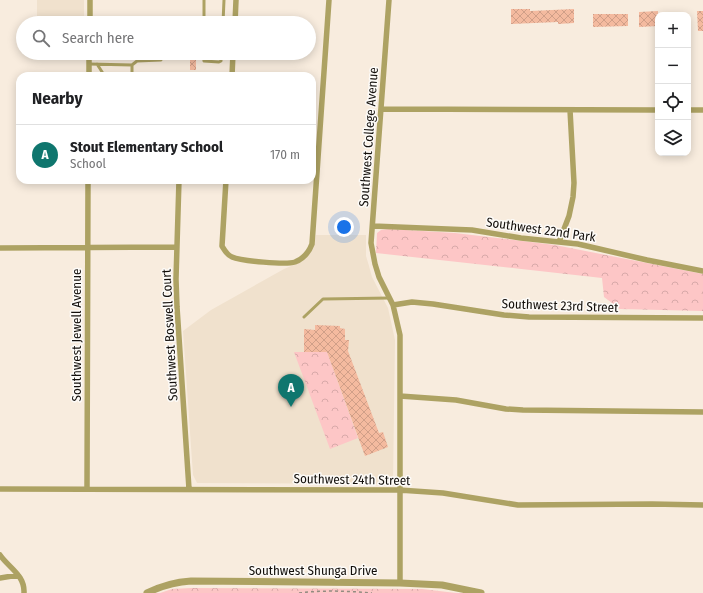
<!DOCTYPE html>
<html lang="en">
<head>
<meta charset="utf-8">
<style>
  :root { --surface:#fff; --page:#f2f2f2; --text:#202124; --muted:#757577; --line:#e0e0e0; --accent:#0f766e }
  body { margin:0; font-family:"Fira Sans Condensed",sans-serif; background:var(--page); color:var(--text) }
  .controls { position:absolute; right:12px; top:12px; display:grid; overflow:hidden; border-radius:8px; box-shadow:0 2px 10px #0003 }
  .controls button { width:36px; height:36px; display:grid; place-items:center; padding:0; border:0; border-bottom:1px solid var(--line); background:var(--surface); color:var(--text); font:20px sans-serif }
  .you { position:absolute; left:344px; top:227px; width:14px; height:14px; margin:-10px; border:3px solid #fff; border-radius:50%; background:#1a73e8; box-shadow:0 0 0 6px #1a73e833 }
  .badge { display:grid; place-items:center; width:26px; height:26px; border-radius:50%; background:var(--accent); color:#fff; font-size:13px; font-weight:700 }
  .pin { position:absolute; translate:-50% -33px; filter:drop-shadow(0 1px 2px #0008) }
  .pin::after { content:''; position:absolute; top:21px; width:14px; height:12px; background:inherit; clip-path:polygon(0 0,100% 0,50% 100%) }
  .list { margin:0; padding:0; list-style:none }
  h2 { display:flex; justify-content:space-between; align-items:center; height:52px; margin:0; padding:0 16px; font-size:17px }
  h2 small { font-size:13px; font-weight:400; color:var(--muted) }
  .list li { display:grid; grid-template-columns:26px 1fr auto; gap:12px; align-items:center; box-sizing:border-box; height:60px; padding:0 16px; border-top:1px solid var(--line) }
  .list b { display:block; font-size:15px; white-space:nowrap }
  .list p { margin:0; font-size:13px; white-space:nowrap; color:var(--muted) }
  .list em { font-size:13px; font-style:normal; color:var(--muted) }
  .icon { flex:none; width:22px; height:22px; fill:none; stroke:currentColor; stroke-width:2; stroke-linecap:round; stroke-linejoin:round }
  .map { position:relative; flex:none; width:703px; height:593px; overflow:hidden }
  .search { position:absolute; background:var(--surface); box-shadow:0 2px 10px #0003; left:16px; top:16px; width:300px; height:44px; display:flex; align-items:center; gap:10px; box-sizing:border-box; padding:0 14px; border-radius:22px; color:var(--muted); font-size:15px }
  .panel { position:absolute; background:var(--surface); box-shadow:0 2px 10px #0003; left:16px; top:72px; width:300px; height:112px; border-radius:12px }
  .map>svg:first-child { display:block }
  .built { fill:#f0e1cd }
  .forest { fill:url(#forest-crowns) }
  .building { fill:url(#building-cross-hatch) }
  .lines { fill:none; stroke-linecap:round; stroke-linejoin:round }
  .path { stroke:#938b81; stroke-width:1.5; stroke-dasharray:3 3; stroke-linecap:butt }
  .service { stroke:#ada263; stroke-width:3 }
  .minor { stroke:#ada263; stroke-width:5.5 }
  .tertiary { stroke:#ada263; stroke-width:7 }
  .labels { text-anchor:middle; stroke-width:3; stroke-linejoin:round; paint-order:stroke }
  .street-label { font-size:13px; fill:#130f0b; stroke:#fdfbf8 }
</style>
</head>
<body>
<div class="map">
<svg width="703" height="593" viewBox="0 0 703 593">
  <defs>
    <pattern id="forest-crowns" width="20" height="18" patternUnits="userSpaceOnUse"><rect width="20" height="18" fill="#fdc6c6"/><path d="M2 6a3 3 0 1 1 6 0M12 15a3 3 0 1 1 6 0" fill="none" stroke="#d8a9a9"/></pattern>
    <pattern id="building-cross-hatch" width="8" height="8" patternUnits="userSpaceOnUse"><rect width="8" height="8" fill="#f4ba9f"/><path d="M0 0l8 8M0 8l8-8" fill="none" stroke="#d09f88"/></pattern>
  </defs>
  <rect width="100%" height="100%" fill="#f8ecde"/>
  <path class="built" d="M37 0H84V23H37Z
    M316 235H366V256L369 266 372 277 388 308 395 340 393 482 389 484 197 483 193 475 183 331 211 310 284 269 303 261 314 245Z"/>
  <path class="forest" d="M389 229 455 233 555 245 703 274V311L620 309 604 297 602 278 376 253 377 233 381 230Z
    M294 352H327L358 438 330 449Z
    M191 588 422 589 456 593H160L172 589Z"/>
  <path class="building" d="M511 9H530V11L574 9V23L558 24V22L511 24Z
    M658 11V26L639 27V12Z
    M697 11H703V31H698Z
    M593 14H628V26L593 27Z
    M190 53H196V70H190Z
    M315 325 340 326V328L345 329V340H349L348 351 379 433 383 432 388 447 365 456 327 352H304V329L315 330Z"/>
  <g class="lines">
    <path class="path" d="M299 593C324 590 348 591 372 593"/>
    <path class="service" d="M204 23V0
      M223 23 224 0
      M203 53 204 61 219 62 221 61V53
      M89 64 132 65 137 61 161 60
      M97 64 104 75 106 76 129 75 132 74V65
      M304 317 323 299 390 298"/>
    <path class="minor" d="M389 0 371 243 375 264 379 277 393 305 400 335V583
      M90 23V0
      M235 23 236 0
      M89 76V53
      M232 76 233 53
      M381 109 658 110
      M688 110H703
      M179 180 176 279 177 307 189 489
      M226 180 222 246C225 251 227 255 232 257 241 261 286 265 295 262 303 259 309 252 312 244L329 0
      M373 226 472 230 521 238 578 244 647 260 703 271
      M559 242 569 216 573 197 574 183 570 110
      M0 248 177 247
      M393 305 412 302 433 304 504 315 529 317 703 318
      M400 396 456 400 506 409 523 410 703 412
      M0 489 399 490 443 493 518 505 652 504 703 505
      M87 489 88 180
      M0 555C9 568 25 575 24 593
      M0 578 18 575"/>
    <path class="tertiary" d="M147 593C161 586 175 582 191 581L400 583 442 585 481 593"/>
  </g>
  <g class="labels">
    <g class="street-label">
      <text transform="translate(368 137) rotate(-86)" y="5">Southwest College Avenue</text>
      <text transform="translate(541 229) rotate(8)" y="5">Southwest 22nd Park</text>
      <text transform="translate(560 305) rotate(2)" y="5">Southwest 23rd Street</text>
      <text transform="translate(76 335) rotate(-90)" y="5">Southwest Jewell Avenue</text>
      <text transform="translate(169 335) rotate(-93)" y="5">Southwest Boswell Court</text>
      <text transform="translate(352 479) rotate(1)" y="5">Southwest 24th Street</text>
      <text x="313" y="575">Southwest Shunga Drive</text>
    </g>
  </g>
</svg>
<div class="controls">
<button>+</button>
<button>−</button>
<button><svg class="icon" aria-label="locate" viewBox="0 0 24 24"><circle cx="12" cy="12" r="6"/><path d="M12 2v4M12 18v4M2 12h4M18 12h4"/></svg></button>
<button><svg class="icon" aria-label="layers" viewBox="0 0 24 24"><path d="M12 4l9 5-9 5-9-5zM3 14l9 5 9-5"/></svg></button>
</div>
<div class="you"></div>
<div class="pin badge" style="left:291px;top:407px">A</div>
<div class="search"><svg class="icon" aria-label="search" viewBox="0 0 24 24"><circle cx="10" cy="10" r="6"/><path d="M15 15l6 6"/></svg>Search here</div>
<section class="panel">
<h2>Nearby<small></small></h2>
<ul class="list">
<li><span class="badge">A</span><div><b>Stout Elementary School</b><p>School</p></div><em>170 m</em></li>
</ul>
</section>
</div>
</body>
</html>
